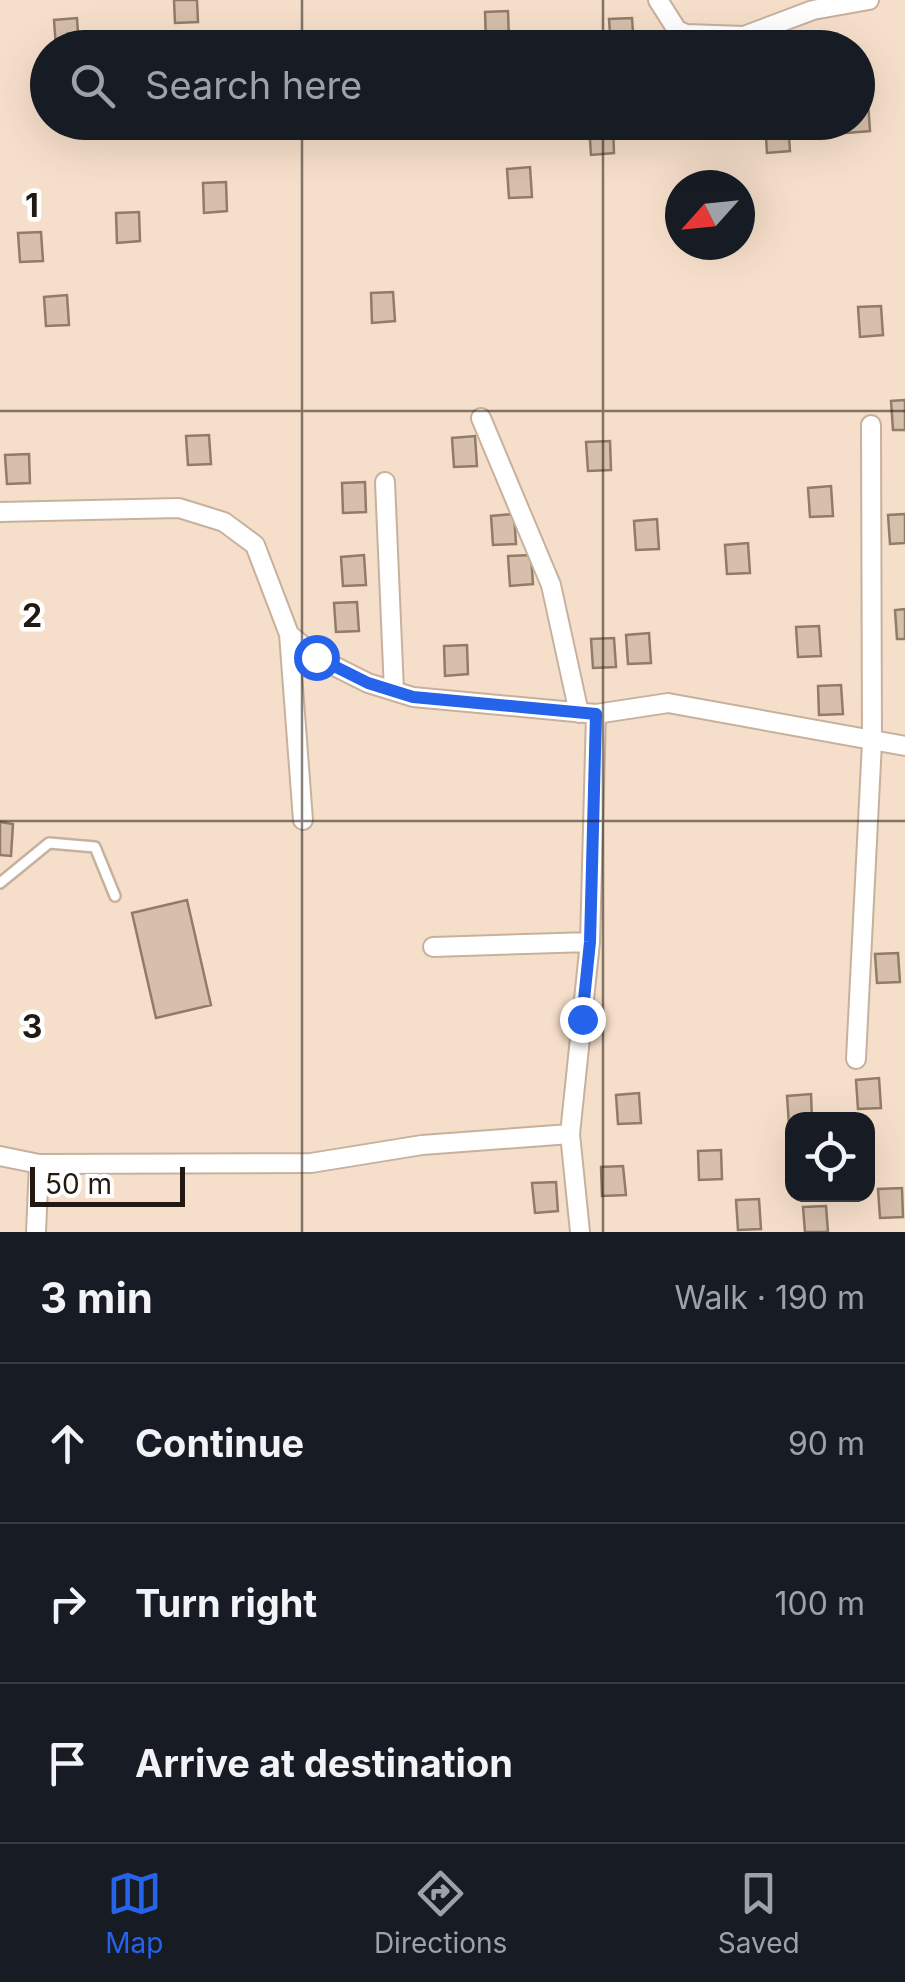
<!DOCTYPE html>
<html lang="en">
<head>
<meta charset="utf-8">
<style>
  :root { --surface:#171b24; --page:#242831; --text:#f1f3f6; --muted:#9ea1a6; --line:#363941; --accent:#2563eb }
  body { margin:0; font-family:Inter,sans-serif; background:var(--page); color:var(--text) }
  .controls { position:absolute; right:30px; bottom:30px; display:grid; overflow:hidden; border-radius:20px; box-shadow:0 10px 40px #0002 }
  .controls button { width:90px; height:90px; display:grid; place-items:center; padding:0; border:0; border-bottom:2px solid var(--line); background:var(--surface); color:var(--text); font:50px sans-serif }
  .compass { position:absolute; left:665px; top:170px; width:90px; height:90px; border-radius:50%; background:var(--surface); box-shadow:0 10px 40px #0002; rotate:243deg }
  .scale { position:absolute; left:30px; bottom:25px; width:155px; box-sizing:border-box; padding-left:10px; border:5px solid #221a12; border-top:0; font-size:28px; line-height:35px; white-space:nowrap; color:#221a12; -webkit-text-stroke:8px #fff; paint-order:stroke }
  .stop { position:absolute; width:30px; height:30px; margin:-22px; border:8px solid #2563eb; border-radius:50%; background:#fff }
  .stop.end { background:#2563eb; border-color:#fff; box-shadow:0 2px 10px #0008 }
  .list { margin:0; padding:0; list-style:none }
  h2 { display:flex; justify-content:space-between; align-items:center; height:130px; margin:0; padding:0 40px; font-size:42px }
  h2 small { font-size:32px; font-weight:400; color:var(--muted) }
  .list li { display:grid; grid-template-columns:65px 1fr auto; gap:30px; align-items:center; box-sizing:border-box; height:160px; padding:0 40px; border-top:2px solid var(--line) }
  .list b { display:block; font-size:38px; white-space:nowrap }
  .list em { font-size:32px; font-style:normal; color:var(--muted) }
  .icon { flex:none; width:55px; height:55px; fill:none; stroke:currentColor; stroke-width:2; stroke-linecap:round; stroke-linejoin:round }
  .map { position:relative; flex:none; width:905px; height:1232px; overflow:hidden }
  .search { position:absolute; background:var(--surface); box-shadow:0 10px 40px #0002; left:30px; right:30px; top:30px; height:110px; display:flex; align-items:center; gap:25px; box-sizing:border-box; padding:0 35px; border-radius:55px; color:var(--muted); font-size:38px }
  .sheet { height:610px; background:var(--surface) }
  nav { display:flex; justify-content:space-around; align-items:center; box-sizing:border-box; height:140px; border-top:2px solid var(--line); background:var(--surface); font-size:28px; color:var(--muted) }
  nav a { display:grid; justify-items:center; gap:5px }
  nav .on { color:var(--accent) }
  .map>svg:first-child { display:block }
  .building { fill:#d6bfab; stroke:#917c69; stroke-width:2.5 }
  .lines { fill:none; stroke-linecap:round; stroke-linejoin:round }
  .service-casing { stroke:#c7b19d; stroke-width:14 }
  .minor-casing { stroke:#c7b19d; stroke-width:22 }
  .service { stroke:#fff; stroke-width:9 }
  .minor { stroke:#fff; stroke-width:18 }
  .route { stroke:#2563eb; stroke-width:12 }
  .grid { fill:none; stroke:#221a12; stroke-width:2.5; stroke-opacity:0.55 }
  .grid-label { font-size:32px; text-anchor:middle; font-weight:bold; fill:#221a12; stroke:#fff; stroke-width:9; stroke-linejoin:round; paint-order:stroke }
</style>
</head>
<body>
<div class="map">
<svg width="905" height="1232" viewBox="0 0 905 1232">
  <rect width="100%" height="100%" fill="#f6dfca"/>
  <path class="building" d="M174 0H197L198 22 175 23Z
    M508 11 509 40 486 42 485 12Z
    M77 18 79 48H56L54 20Z
    M632 18 634 47 611 48 609 19Z
    M868 102 870 131 847 133V122H858V103Z
    M59 122H82L83 130 60 132Z
    M788 122 790 151 767 153 765 123Z
    M613 124 614 153 591 155 589 125Z
    M530 167 532 197 509 198 507 169Z
    M226 182 227 211 204 213 203 183Z
    M139 212 140 241 117 243 116 213Z
    M41 232 43 261 20 262 18 233Z
    M393 292 395 321 372 323 371 293Z
    M67 295 69 325 46 326 44 297Z
    M881 306 883 335 860 337 858 307Z
    M905 400V430H893L891 401Z
    M209 435 211 464 188 465 186 436Z
    M475 436 477 466 454 467 452 438Z
    M610 441 611 470 588 471 586 442Z
    M29 454 30 483 7 484 5 455Z
    M365 482 366 512 343 513 342 483Z
    M831 486 833 516 810 517 808 488Z
    M514 514 516 544 493 545 491 516Z
    M905 514V543L890 544 888 515Z
    M657 519 659 549 636 550 634 521Z
    M748 543 750 573 727 574 725 545Z
    M364 555 366 585 343 586 341 557Z
    M531 555 533 584 510 586 508 556Z
    M357 602 359 631 336 632 334 603Z
    M905 609V639H897L895 610Z
    M819 626 821 656 798 657 796 627Z
    M649 633 651 663 628 664 626 635Z
    M614 638 616 667 593 668 591 639Z
    M467 645 468 674 445 676 444 646Z
    M841 685 843 714 819 715 818 686Z
    M0 822 13 824 11 856 0 855Z
    M187 900 211 1005 156 1018 132 913Z
    M898 953 900 982 877 983 875 954Z
    M879 1078 881 1108 858 1109 856 1080Z
    M639 1093 641 1123 618 1124 616 1095Z
    M811 1094 812 1120H792L789 1125 787 1096Z
    M721 1150 722 1179 699 1180 698 1151Z
    M623 1166 626 1195 602 1196 601 1167Z
    M556 1182 558 1211 535 1213 532 1183Z
    M902 1188 903 1217 880 1218 878 1189Z
    M759 1199 761 1229 738 1230 736 1200Z
    M826 1206 828 1232H805L803 1207Z"/>
  <g class="lines">
    <defs>
      <path id="service" d="M0 883 49 843 95 847 115 896"/>
      <path id="minor" d="M658 0 677 30 686 34 744 36 813 10 869 0
        M481 418 551 585 579 713
        M385 482 394 691
        M0 512 179 508 224 522 255 545 289 634 316 657 368 683 413 697 596 714 668 703 905 746
        M289 634 303 820
        M433 947 590 942
        M856 1059 872 742 871 425
        M0 1156 39 1164 311 1163 422 1145 570 1134
        M36 1232 39 1164
        M580 1232 570 1134 590 942 596 714"/>
    </defs>
    <use href="#service" class="service-casing"/>
    <use href="#minor" class="minor-casing"/>
    <use href="#service" class="service"/>
    <use href="#minor" class="minor"/>
  </g>
  <g class="lines">
    <path class="route" d="M316 657 368 683 413 697 596 714 590 942 582 1019"/>
  </g>
  <path class="grid" d="M302 0V48M603 0V48M302 122V1232M603 122V1232M0 411H905M0 821H905"/>
  <g class="grid-label">
    <text x="32" y="217">1</text>
    <text x="32" y="627">2</text>
    <text x="32" y="1038">3</text>
  </g>
</svg>
<div class="controls">
<button><svg class="icon" aria-label="locate" viewBox="0 0 24 24"><circle cx="12" cy="12" r="6"/><path d="M12 2v4M12 18v4M2 12h4M18 12h4"/></svg></button>
</div>
<svg class="compass" viewBox="-18 -18 36 36"><path d="M0-13l5 13h-10z" fill="#e53935"/><path d="M0 13l5-13h-10z" fill="#9ea1a6"/></svg>
<div class="scale">50 m</div>
<div class="stop" style="left:316px;top:657px"></div>
<div class="stop end" style="left:582px;top:1019px"></div>
<div class="search"><svg class="icon" aria-label="search" viewBox="0 0 24 24"><circle cx="10" cy="10" r="6"/><path d="M15 15l6 6"/></svg>Search here</div>
</div>
<section class="sheet">
<h2>3 min<small>Walk · 190 m</small></h2>
<ul class="list">
<li><svg class="icon" aria-label="ahead" viewBox="0 0 24 24"><path d="M12 20V5M6 11l6-6 6 6"/></svg><div><b>Continue</b></div><em>90 m</em></li>
<li><svg class="icon" aria-label="right" viewBox="0 0 24 24"><path d="M7 20v-9h11M14 6l5 5-5 5"/></svg><div><b>Turn right</b></div><em>100 m</em></li>
<li><svg class="icon" aria-label="arrive" viewBox="0 0 24 24"><path d="M6 21V4h12l-3 4 3 4H6"/></svg><div><b>Arrive at destination</b></div></li>
</ul>
</section>
<nav>
<a class="on"><svg class="icon" aria-label="map" viewBox="0 0 24 24"><path d="M3 6l6-2 6 2 6-2v14l-6 2-6-2-6 2zM9 4v14M15 6v14"/></svg>Map</a>
<a><svg class="icon" aria-label="directions" viewBox="0 0 24 24"><path d="M12 3l9 9-9 9-9-9zM9 14v-3h6M13 9l2 2-2 2"/></svg>Directions</a>
<a><svg class="icon" aria-label="saved" viewBox="0 0 24 24"><path d="M7 4h10v16l-5-4-5 4z"/></svg>Saved</a>
</nav>
</body>
</html>
